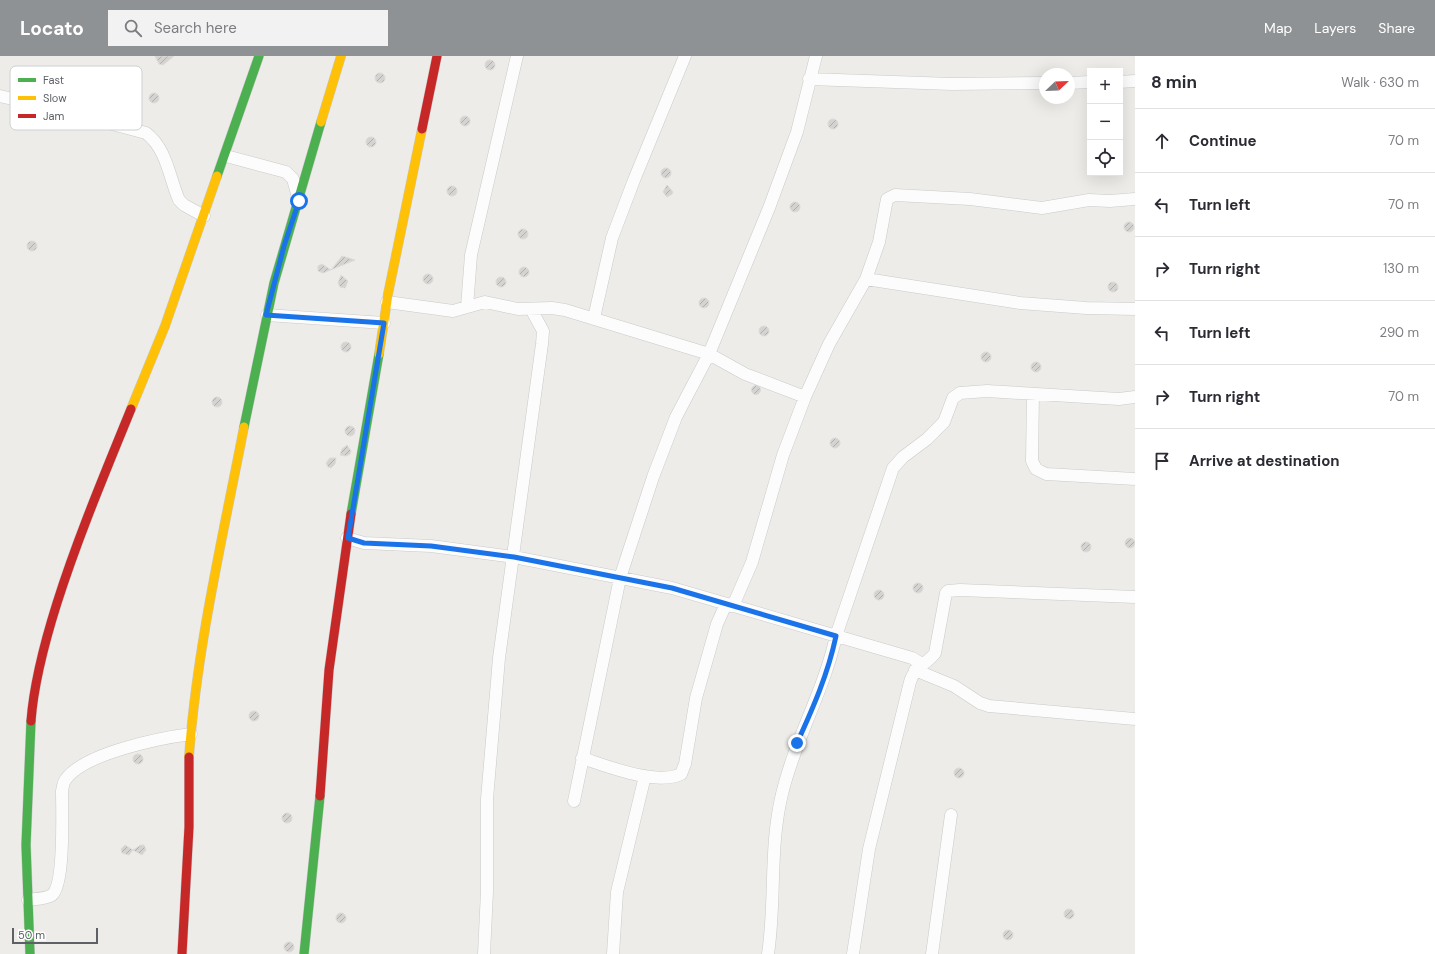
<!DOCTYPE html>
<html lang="en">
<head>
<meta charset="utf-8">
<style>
  :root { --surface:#fff; --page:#f2f2f3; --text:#2b2b33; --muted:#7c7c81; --line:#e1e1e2; --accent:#8f9294 }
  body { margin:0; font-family:"DM Sans",sans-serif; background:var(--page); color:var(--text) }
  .controls { position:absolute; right:12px; top:12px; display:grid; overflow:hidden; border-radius:0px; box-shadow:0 4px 16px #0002 }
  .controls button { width:36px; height:36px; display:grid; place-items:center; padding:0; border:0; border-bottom:1px solid var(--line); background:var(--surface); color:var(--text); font:20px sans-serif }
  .compass { position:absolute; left:1039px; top:12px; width:36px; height:36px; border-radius:50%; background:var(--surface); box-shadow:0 4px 16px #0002; rotate:67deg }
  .scale { position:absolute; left:12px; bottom:10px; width:86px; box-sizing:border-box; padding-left:4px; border:2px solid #5d6166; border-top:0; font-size:11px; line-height:14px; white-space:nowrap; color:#5d6166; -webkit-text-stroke:3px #fff; paint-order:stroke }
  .stop { position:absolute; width:12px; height:12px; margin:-9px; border:3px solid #1a73e8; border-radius:50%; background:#fff }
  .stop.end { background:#1a73e8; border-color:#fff; box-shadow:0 1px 4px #0008 }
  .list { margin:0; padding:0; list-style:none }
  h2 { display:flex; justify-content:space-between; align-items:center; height:52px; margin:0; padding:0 16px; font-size:17px }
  h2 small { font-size:13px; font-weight:400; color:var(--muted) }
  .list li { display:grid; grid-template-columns:26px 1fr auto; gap:12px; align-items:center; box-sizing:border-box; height:64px; padding:0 16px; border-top:1px solid var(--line) }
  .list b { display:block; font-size:15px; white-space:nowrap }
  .list em { font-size:13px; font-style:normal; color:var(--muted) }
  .icon { flex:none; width:22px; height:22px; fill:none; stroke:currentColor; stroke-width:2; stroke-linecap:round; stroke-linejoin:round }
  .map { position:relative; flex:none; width:1135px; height:898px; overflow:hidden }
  header { display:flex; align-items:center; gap:24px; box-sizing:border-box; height:56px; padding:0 20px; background:var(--accent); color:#fff }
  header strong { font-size:19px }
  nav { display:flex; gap:22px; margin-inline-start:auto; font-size:14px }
  .search { width:280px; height:36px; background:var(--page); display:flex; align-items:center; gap:10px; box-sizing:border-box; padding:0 14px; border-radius:0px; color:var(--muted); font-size:15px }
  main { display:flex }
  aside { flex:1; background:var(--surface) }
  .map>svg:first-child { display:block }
  .building { fill:url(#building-hatch); stroke:#dcdbd7 }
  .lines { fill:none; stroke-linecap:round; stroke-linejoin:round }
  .street-casing { stroke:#c9caca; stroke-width:13 }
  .fast-casing { stroke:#c8c8c9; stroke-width:10 }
  .slow-casing { stroke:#c8c8c9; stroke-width:10 }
  .jam-casing { stroke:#c8c8c9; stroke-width:10 }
  .street { stroke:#fcfcfc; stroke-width:12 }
  .fast { stroke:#4caf50; stroke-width:9 }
  .slow { stroke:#ffc107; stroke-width:9 }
  .jam { stroke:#c62828; stroke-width:9 }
  .route { stroke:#1a73e8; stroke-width:5 }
  .key { fill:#fff; stroke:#ced0d1; stroke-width:1 }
  .key-label { font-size:11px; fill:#5d6166 }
</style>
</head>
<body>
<header>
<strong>Locato</strong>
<div class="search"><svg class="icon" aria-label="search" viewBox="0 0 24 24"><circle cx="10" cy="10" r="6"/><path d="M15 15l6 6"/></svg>Search here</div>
<nav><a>Map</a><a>Layers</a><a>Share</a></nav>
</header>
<main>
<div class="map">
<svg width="1135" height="898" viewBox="0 0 1135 898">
  <defs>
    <pattern id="building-hatch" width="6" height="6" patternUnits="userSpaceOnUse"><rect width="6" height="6" fill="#d4d3d1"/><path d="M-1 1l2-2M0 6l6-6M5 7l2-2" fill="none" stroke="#afafad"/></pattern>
  </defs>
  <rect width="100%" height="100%" fill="#edece8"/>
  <path class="building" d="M155 0H174L163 9 159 8Z
    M485 9a5 5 0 1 1 10 0a5 5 0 1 1-10 0Z
    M375 22a5 5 0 1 1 10 0a5 5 0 1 1-10 0Z
    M149 42a5 5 0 1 1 10 0a5 5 0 1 1-10 0Z
    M460 65a5 5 0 1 1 10 0a5 5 0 1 1-10 0Z
    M828 68a5 5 0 1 1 10 0a5 5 0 1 1-10 0Z
    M366 86a5 5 0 1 1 10 0a5 5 0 1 1-10 0Z
    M661 117a5 5 0 1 1 10 0a5 5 0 1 1-10 0Z
    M667 129 673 136 672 138 667 141 663 136Z
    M447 135a5 5 0 1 1 10 0a5 5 0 1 1-10 0Z
    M790 151a5 5 0 1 1 10 0a5 5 0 1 1-10 0Z
    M1124 171a5 5 0 1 1 10 0a5 5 0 1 1-10 0Z
    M518 178a5 5 0 1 1 10 0a5 5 0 1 1-10 0Z
    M27 190a5 5 0 1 1 10 0a5 5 0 1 1-10 0Z
    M342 200 355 204 323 217 318 215V210L322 208 331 214Z
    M519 216a5 5 0 1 1 10 0a5 5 0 1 1-10 0Z
    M423 223a5 5 0 1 1 10 0a5 5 0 1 1-10 0Z
    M341 219 348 225 345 232 340 231 338 227Z
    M496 226a5 5 0 1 1 10 0a5 5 0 1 1-10 0Z
    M1108 231a5 5 0 1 1 10 0a5 5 0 1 1-10 0Z
    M699 247a5 5 0 1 1 10 0a5 5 0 1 1-10 0Z
    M759 275a5 5 0 1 1 10 0a5 5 0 1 1-10 0Z
    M341 291a5 5 0 1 1 10 0a5 5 0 1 1-10 0Z
    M981 301a5 5 0 1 1 10 0a5 5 0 1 1-10 0Z
    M1031 311a5 5 0 1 1 10 0a5 5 0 1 1-10 0Z
    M751.5 334a4.5 4.5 0 1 1 9 0a4.5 4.5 0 1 1-9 0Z
    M212 346a5 5 0 1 1 10 0a5 5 0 1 1-10 0Z
    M345 375a5 5 0 1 1 10 0a5 5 0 1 1-10 0Z
    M830 387a5 5 0 1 1 10 0a5 5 0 1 1-10 0Z
    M347 389 351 395 350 398 346 400 340 399 342 393Z
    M330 402H336L335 408 331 412 328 411 326 407Z
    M1125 487a5 5 0 1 1 10 0a5 5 0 1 1-10 0Z
    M1081 491a5 5 0 1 1 10 0a5 5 0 1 1-10 0Z
    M913 532a5 5 0 1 1 10 0a5 5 0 1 1-10 0Z
    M874 539a5 5 0 1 1 10 0a5 5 0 1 1-10 0Z
    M249 660a5 5 0 1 1 10 0a5 5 0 1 1-10 0Z
    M133 703a5 5 0 1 1 10 0a5 5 0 1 1-10 0Z
    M954 717a5 5 0 1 1 10 0a5 5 0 1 1-10 0Z
    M282 762a5 5 0 1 1 10 0a5 5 0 1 1-10 0Z
    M125 789 133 794 129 799 122 797 121 793Z
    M141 789H144L146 794 142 799 133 794Z
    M1064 858a5 5 0 1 1 10 0a5 5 0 1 1-10 0Z
    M336 862a5 5 0 1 1 10 0a5 5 0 1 1-10 0Z
    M1003 879a5 5 0 1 1 10 0a5 5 0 1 1-10 0Z
    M284 891a5 5 0 1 1 10 0a5 5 0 1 1-10 0Z"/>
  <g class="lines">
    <defs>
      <path id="street" d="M809 23 952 28 1045 27
        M1120 26 1135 25
        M1069 27 1090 26
        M0 40 44 50 146 77C167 93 169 121 179 144L184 149 204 160
        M226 100 286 116 293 123 299 145
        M866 223 1020 247 1086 252 1135 253
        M387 246 453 255 485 246 518 253 552 252 565 254 709 298 745 318 805 341
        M467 251 471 199 517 0
        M267 259 384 267
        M594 262 612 182 634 124 685 0
        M1033 338 1032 405 1036 413 1046 418 1135 423
        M347 482 364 487 431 490 514 501 672 532 912 602 922 608
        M731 550 736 543 752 506 783 399 805 341 829 288 866 223 879 186 887 143 895 139 970 143 1042 152 1089 144 1110 145 1135 143
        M915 614 954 630 980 647 989 650 1135 663
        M582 702C607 710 656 730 681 718L685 708 696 642 717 568 726 548
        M574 745 620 522 653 421 676 361 709 298 769 152 797 76 816 0
        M28 844C34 843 46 843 52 839 65 828 62 755 62 735 63 731 63 726 66 723 85 697 160 682 191 678
        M484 898 487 835V743L499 602 542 288 543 275 531 253
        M613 898 617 836 645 720
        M768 898C776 845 769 791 782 738 795 683 824 635 836 580L893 412 903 401 927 383 944 366 953 342 960 337 987 335 1119 343 1135 341
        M853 898 869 793 910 626C914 611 927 608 935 597L946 537 948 535 960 534 1135 541
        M932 898 951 759"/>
      <path id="fast" d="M217 120 259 0
        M244 371 274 227 321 66
        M351 458 379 298
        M30 898 26 789 31 665
        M304 898 320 740"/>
      <path id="slow" d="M321 66 341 0
        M379 298 388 238 422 73
        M131 353 165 270 217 120
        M189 701C197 590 223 480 244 371"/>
      <path id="jam" d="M422 73 437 0
        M31 665C34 625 45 585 57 547 78 481 105 417 131 353
        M320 740 329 614 351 458
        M182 898 189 771V701"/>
    </defs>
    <use href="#street" class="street-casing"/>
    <use href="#fast" class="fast-casing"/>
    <use href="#slow" class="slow-casing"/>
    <use href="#jam" class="jam-casing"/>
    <use href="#street" class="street"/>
    <use href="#fast" class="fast"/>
    <use href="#slow" class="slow"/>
    <use href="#jam" class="jam"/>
  </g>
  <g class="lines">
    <path class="route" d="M299 145 284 190 266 259 384 267 348 482 364 487 431 490 514 501 672 532 836 580C828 618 813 652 797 687"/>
  </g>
  <rect x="10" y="10" width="132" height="64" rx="6" class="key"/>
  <rect x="18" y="22" width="18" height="4" fill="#4caf50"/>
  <rect x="18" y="40" width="18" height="4" fill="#ffc107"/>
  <rect x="18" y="58" width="18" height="4" fill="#c62828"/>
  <g class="key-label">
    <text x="43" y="28">Fast</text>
    <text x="43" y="46">Slow</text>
    <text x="43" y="64">Jam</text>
  </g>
</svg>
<div class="controls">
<button>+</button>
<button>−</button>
<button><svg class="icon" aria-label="locate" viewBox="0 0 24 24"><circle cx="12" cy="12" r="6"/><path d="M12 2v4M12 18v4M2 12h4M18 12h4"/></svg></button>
</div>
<svg class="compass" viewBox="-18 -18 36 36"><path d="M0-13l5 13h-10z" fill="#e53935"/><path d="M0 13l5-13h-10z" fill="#7c7c81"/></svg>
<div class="scale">50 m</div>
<div class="stop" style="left:299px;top:145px"></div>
<div class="stop end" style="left:797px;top:687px"></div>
</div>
<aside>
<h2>8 min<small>Walk · 630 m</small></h2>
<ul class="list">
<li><svg class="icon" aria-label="ahead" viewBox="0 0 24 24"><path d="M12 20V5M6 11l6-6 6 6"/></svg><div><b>Continue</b></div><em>70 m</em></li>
<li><svg class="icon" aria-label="left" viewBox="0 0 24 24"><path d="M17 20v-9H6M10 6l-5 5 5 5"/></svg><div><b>Turn left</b></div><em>70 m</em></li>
<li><svg class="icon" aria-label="right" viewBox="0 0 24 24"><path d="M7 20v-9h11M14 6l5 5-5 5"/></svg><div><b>Turn right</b></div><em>130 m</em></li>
<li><svg class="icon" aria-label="left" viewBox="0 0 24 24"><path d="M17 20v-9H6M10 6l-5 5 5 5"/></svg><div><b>Turn left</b></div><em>290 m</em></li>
<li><svg class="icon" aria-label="right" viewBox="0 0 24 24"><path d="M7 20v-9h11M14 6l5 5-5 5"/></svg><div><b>Turn right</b></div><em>70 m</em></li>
<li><svg class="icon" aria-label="arrive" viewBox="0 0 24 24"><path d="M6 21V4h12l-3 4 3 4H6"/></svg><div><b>Arrive at destination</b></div></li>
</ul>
</aside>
</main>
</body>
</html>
